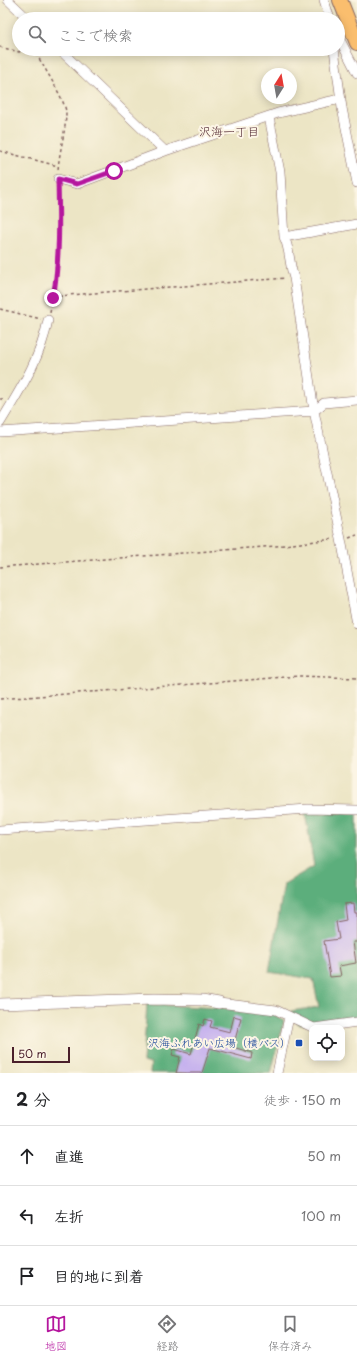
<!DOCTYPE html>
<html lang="ja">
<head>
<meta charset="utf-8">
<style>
  :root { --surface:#fff; --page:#f2f2f2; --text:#202124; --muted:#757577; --line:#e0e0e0; --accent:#b5179e }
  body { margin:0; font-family:"Playpen Sans","Klee One",sans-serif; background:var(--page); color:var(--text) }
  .controls { position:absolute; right:12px; bottom:12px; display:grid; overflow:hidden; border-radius:8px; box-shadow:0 2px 10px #0003 }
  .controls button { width:36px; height:36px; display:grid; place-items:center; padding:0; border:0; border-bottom:1px solid var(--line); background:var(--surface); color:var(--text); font:20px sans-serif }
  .compass { position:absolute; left:261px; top:68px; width:36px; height:36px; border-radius:50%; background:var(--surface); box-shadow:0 2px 10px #0003; rotate:11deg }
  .scale { position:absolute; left:12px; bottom:10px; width:58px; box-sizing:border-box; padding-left:4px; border:2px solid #4a1f2b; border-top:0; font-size:11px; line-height:14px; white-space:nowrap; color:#4a1f2b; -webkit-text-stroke:3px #fcf5e5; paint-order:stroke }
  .stop { position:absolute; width:12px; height:12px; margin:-9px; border:3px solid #b5179e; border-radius:50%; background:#fff }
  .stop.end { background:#b5179e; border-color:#fff; box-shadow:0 1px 4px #0008 }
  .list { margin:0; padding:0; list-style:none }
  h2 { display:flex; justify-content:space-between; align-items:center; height:52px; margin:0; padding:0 16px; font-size:17px }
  h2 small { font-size:13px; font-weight:400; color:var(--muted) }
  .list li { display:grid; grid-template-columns:26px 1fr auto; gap:12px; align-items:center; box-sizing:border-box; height:60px; padding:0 16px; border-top:1px solid var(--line) }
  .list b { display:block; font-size:15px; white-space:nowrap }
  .list em { font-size:13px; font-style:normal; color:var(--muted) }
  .icon { flex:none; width:22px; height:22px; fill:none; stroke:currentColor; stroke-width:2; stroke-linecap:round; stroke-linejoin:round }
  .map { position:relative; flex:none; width:357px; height:1073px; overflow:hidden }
  .search { position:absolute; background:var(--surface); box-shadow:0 2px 10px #0003; left:12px; right:12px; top:12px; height:44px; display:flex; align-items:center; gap:10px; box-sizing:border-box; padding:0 14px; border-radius:22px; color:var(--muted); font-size:15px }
  .sheet { height:232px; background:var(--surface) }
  nav { display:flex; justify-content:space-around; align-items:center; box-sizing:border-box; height:56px; border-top:1px solid var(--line); background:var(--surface); font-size:11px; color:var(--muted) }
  nav a { display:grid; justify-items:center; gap:2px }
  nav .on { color:var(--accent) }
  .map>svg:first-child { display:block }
  .forest { fill:#5cae7b; stroke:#536653 }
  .building { fill:#c5b0ee }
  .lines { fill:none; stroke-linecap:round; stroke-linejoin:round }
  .minor-casing { stroke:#836461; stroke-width:10 }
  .tertiary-casing { stroke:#836461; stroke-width:12 }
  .primary-casing { stroke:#836461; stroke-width:16 }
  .path { stroke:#836461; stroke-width:1.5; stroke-dasharray:3 3; stroke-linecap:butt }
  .minor { stroke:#fff; stroke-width:9 }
  .tertiary { stroke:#fff; stroke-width:11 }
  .primary { stroke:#fabe6e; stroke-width:14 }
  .route { stroke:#b5179e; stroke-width:5 }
  .transit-dot { fill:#1a4fb4; stroke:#fcf5e5; stroke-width:1.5 }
  .labels { text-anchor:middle; stroke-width:4; stroke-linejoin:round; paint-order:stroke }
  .transit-label { font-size:11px; fill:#164399; stroke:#fcf5e5; text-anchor:end }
  .neighbourhood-label { font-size:12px; fill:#4a1f2b; stroke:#fcf5e5 }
</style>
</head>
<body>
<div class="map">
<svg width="357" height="1073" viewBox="0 0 357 1073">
  <rect width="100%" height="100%" fill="#fcf5e5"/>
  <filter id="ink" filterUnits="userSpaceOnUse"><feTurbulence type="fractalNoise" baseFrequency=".025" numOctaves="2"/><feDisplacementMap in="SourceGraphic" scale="8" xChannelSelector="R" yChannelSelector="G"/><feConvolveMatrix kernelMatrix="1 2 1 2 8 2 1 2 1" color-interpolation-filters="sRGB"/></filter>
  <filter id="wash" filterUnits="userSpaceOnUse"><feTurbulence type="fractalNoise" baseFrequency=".012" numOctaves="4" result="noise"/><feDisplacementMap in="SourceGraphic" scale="16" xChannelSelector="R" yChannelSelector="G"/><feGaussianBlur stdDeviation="0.9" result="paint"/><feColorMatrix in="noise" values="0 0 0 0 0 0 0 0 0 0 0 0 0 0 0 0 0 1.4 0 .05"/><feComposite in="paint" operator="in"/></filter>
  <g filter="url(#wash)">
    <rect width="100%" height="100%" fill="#ece5c5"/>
    <path class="forest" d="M305 813H357V1018L346 1020 299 1025 291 1011 319 1007 313 979 269 972 284 884 314 866Z
      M147 1004 234 1009 274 1014 284 1021 271 1073H150L151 1064 143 1062Z"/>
    <g id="blocks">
      <path class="building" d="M353 903 354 912H357V942H353L356 963 339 966 341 976 330 977 324 941 339 939 336 922 346 920 344 904Z
        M234 1016 241 1018 233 1047 252 1053 251 1059 210 1048 202 1073H176L180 1057 172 1055 174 1049 191 1054 199 1024 203 1026 205 1019 212 1021 210 1027 230 1032Z"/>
    </g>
  </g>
  <g filter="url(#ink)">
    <use href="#blocks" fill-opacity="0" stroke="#836461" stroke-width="1"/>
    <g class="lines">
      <defs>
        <path id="minor" d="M8 0 28 19
          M324 0 330 19
          M338 36 357 73
          M59 49 165 151
          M334 49 342 108 357 183
          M269 117 280 172 284 237C290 248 289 264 294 278L314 411 341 539 357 624
          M58 179 77 184 165 151 278 113 340 99
          M284 237 357 224
          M0 423C20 390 41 358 48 320
          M0 432 314 411 324 403 357 400
          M0 830 308 809 357 810
          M219 1003 276 1010 314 1028
          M314 1028 357 1022
          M277 1073 289 1017"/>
        <path id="tertiary" d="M0 1004 155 999 202 1000 219 1003"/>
        <path id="primary" d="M340 0 357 43"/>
      </defs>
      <use href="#minor" class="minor-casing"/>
      <use href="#tertiary" class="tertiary-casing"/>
      <use href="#primary" class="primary-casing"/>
      <path class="path" d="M0 47 19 52 28 49
        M33 49C40 60 66 102 66 112 66 132 59 151 58 171
        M0 151 58 166
        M53 297 69 295 286 278
        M0 309 41 319
        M50 312C58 269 60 230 58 186
        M0 399H5
        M349 538 357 535
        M0 567 276 546 333 539
        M0 699 299 676 357 678"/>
      <use href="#minor" class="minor"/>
      <use href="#tertiary" class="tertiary"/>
      <use href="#primary" class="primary"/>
    </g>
  </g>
  <g class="lines" filter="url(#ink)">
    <path class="route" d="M53 298C60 259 59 219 58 179L77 184 114 171"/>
  </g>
  <rect class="transit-dot" x="295" y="1039" width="8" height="8" rx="2"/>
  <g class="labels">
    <g class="transit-label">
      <text x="291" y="1047">沢海ふれあい広場（横バス）</text>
    </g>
    <g class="neighbourhood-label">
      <text x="229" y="136">沢海一丁目</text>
    </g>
  </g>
</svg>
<div class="controls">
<button><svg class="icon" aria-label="locate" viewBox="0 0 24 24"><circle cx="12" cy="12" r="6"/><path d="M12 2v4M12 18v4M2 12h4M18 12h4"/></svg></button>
</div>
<svg class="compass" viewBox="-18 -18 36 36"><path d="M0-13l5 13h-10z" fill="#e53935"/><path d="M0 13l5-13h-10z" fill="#757577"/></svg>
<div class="scale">50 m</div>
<div class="stop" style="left:114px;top:171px"></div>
<div class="stop end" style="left:53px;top:298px"></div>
<div class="search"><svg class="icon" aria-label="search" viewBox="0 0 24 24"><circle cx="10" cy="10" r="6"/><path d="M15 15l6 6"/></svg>ここで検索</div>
</div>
<section class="sheet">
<h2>2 分<small>徒歩 · 150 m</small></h2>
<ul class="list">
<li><svg class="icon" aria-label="ahead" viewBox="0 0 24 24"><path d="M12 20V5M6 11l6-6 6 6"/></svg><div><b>直進</b></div><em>50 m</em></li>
<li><svg class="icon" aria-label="left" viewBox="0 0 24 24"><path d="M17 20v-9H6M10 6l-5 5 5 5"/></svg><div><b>左折</b></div><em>100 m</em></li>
<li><svg class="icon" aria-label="arrive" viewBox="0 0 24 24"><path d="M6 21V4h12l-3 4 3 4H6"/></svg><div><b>目的地に到着</b></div></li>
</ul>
</section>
<nav>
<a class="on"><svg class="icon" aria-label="map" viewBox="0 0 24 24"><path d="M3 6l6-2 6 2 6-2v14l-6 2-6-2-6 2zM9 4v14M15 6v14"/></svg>地図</a>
<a><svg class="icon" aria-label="directions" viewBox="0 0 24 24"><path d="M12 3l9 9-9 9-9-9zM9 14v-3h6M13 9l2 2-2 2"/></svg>経路</a>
<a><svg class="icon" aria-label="saved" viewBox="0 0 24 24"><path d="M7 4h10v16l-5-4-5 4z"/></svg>保存済み</a>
</nav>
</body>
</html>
